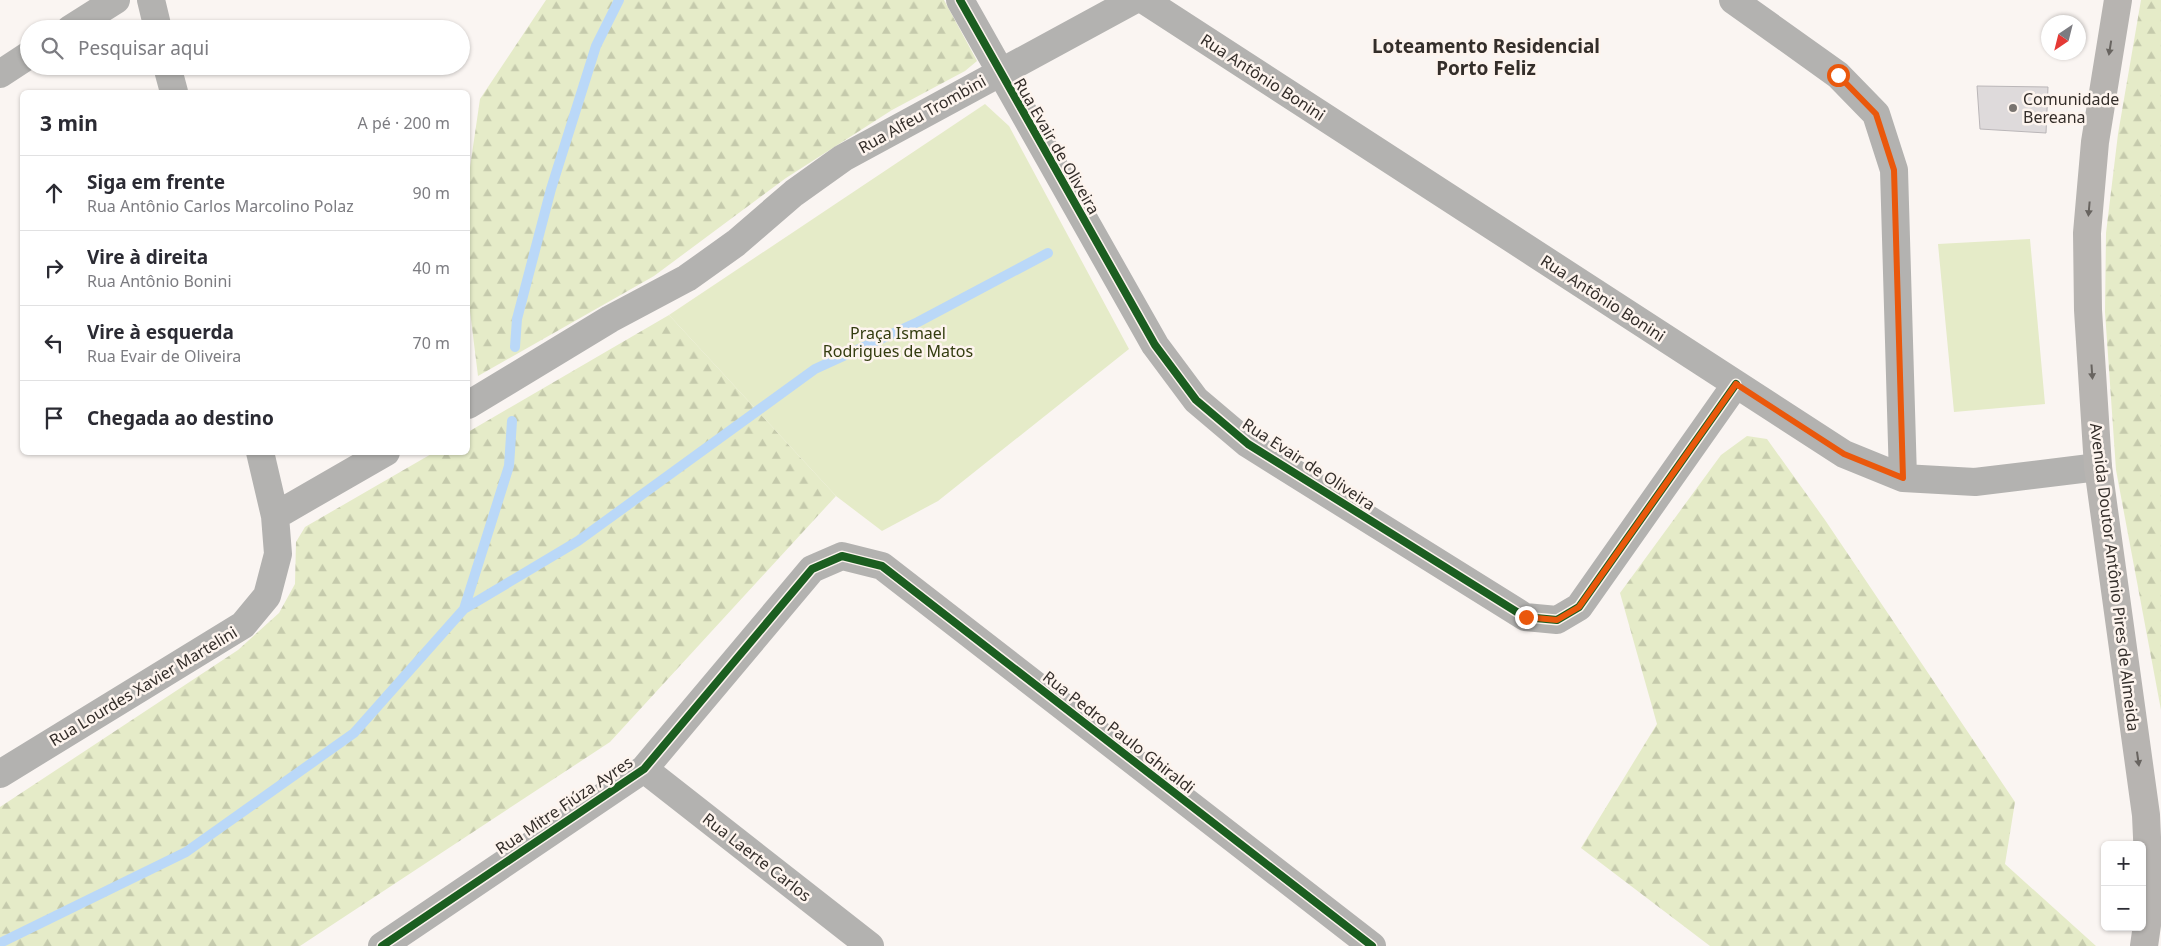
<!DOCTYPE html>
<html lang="pt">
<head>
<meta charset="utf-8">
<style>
  :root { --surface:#fff; --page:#f2f2f3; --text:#2b2b33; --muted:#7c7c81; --line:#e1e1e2 }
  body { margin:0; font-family:"Noto Sans",sans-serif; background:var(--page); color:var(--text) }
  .controls { position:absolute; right:15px; bottom:15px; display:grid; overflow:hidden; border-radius:8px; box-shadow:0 1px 4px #0004 }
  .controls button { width:45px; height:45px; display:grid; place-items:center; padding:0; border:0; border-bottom:1px solid var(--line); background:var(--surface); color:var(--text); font:25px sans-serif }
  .compass { position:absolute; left:2041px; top:15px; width:45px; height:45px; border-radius:50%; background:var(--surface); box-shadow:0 1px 4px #0004; rotate:215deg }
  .stop { position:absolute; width:15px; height:15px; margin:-11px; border:4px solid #ea580c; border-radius:50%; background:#fff }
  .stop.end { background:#ea580c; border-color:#fff; box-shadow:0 1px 5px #0008 }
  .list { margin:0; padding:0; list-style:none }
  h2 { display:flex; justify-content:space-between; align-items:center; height:65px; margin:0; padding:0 20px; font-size:21px }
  h2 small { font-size:16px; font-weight:400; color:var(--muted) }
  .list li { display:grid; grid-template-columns:32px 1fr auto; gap:15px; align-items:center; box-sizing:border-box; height:75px; padding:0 20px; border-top:1px solid var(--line) }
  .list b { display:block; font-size:19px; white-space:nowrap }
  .list p { margin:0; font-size:16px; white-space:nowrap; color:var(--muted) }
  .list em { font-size:16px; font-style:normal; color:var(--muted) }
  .icon { flex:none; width:28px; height:28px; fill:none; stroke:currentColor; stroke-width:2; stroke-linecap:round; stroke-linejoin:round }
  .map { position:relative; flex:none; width:2161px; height:946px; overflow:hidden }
  .search { position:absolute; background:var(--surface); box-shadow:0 1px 4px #0004; left:20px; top:20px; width:450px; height:55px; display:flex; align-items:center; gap:12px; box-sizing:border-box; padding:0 18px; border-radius:28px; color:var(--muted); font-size:19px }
  .panel { position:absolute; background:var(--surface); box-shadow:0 1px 4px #0004; left:20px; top:90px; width:450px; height:365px; border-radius:8px }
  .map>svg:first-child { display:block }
  .forest { fill:url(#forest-firs) }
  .green { fill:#e5ebc8 }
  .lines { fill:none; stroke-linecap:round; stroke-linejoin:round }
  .stream { stroke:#bad8f8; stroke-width:10 }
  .building { fill:#dedadb; stroke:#bab6b8 }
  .minor { stroke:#b3b2b0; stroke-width:28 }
  .major { stroke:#b7b4b1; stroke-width:28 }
  .cycleway-casing { stroke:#fdf4ee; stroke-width:11 }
  .cycleway { stroke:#1b5e20; stroke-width:8 }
  .oneway { fill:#686460 }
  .route { stroke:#ea580c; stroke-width:6 }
  .poi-dot { fill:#797470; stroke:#fdf4ee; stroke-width:2 }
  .labels { text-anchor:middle; stroke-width:5; stroke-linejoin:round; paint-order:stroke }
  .street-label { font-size:16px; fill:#342e2a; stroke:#fdf4ee }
  .poi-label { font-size:16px; fill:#342e2a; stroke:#fdf4ee; text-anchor:start }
  .park-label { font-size:16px; fill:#333c0f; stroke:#fdf4ee }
  .quarter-label { font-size:19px; font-weight:bold; fill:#342e2a; stroke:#fdf4ee }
</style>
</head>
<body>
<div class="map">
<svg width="2161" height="946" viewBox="0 0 2161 946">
  <defs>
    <pattern id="forest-firs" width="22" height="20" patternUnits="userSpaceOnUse" patternTransform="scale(1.25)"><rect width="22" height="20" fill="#e5ebc8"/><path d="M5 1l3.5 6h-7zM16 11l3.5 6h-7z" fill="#c5caac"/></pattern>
  </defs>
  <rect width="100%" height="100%" fill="#faf5f2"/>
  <path class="forest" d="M546 0H944L977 61 965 71 892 110 786 178 654 276 478 376 468 295V181L480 99Z
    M2141 0H2161V710L2116 470 2105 312 2106 233 2118 134Z
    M669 315 836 496 610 742 300 946H0V807L238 650 279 613 295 584 296 542 305 527 433 453 468 452V432Z
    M1747 436 1767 439 1825 520 2015 802 2005 864 2096 946H1710L1581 848 1657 724 1620 593 1721 455Z"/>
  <path class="green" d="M985 104 1009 126 1129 349 938 501 882 531 836 496 669 315Z
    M2030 239 2045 404 1954 412 1938 244Z"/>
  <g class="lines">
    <path class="stream" d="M515 347 517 319 551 189 596 46 619 0
      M464 609 578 541 815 369 918 322 1048 253
      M0 943 186 852 354 733 464 609 509 466 512 421"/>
  </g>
  <path class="building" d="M1977 86 2048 87 2046 133 1980 129Z"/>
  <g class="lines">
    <path class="minor" d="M151 0 158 29
      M960 0 1155 345 1196 400 1248 444 1525 617 1557 620 1579 607 1736 384
      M1144 0 1844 454 1903 478 1975 482 2098 467
      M1733 0 1838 75 1876 114 1894 170 1903 478
      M70 29 116 0
      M167 66 174 92
      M0 74 29 55
      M468 405 610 319 687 278 736 243 794 193 843 158 1134 0
      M275 516 386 452
      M644 769 870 946
      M0 774 243 625 267 596 278 554 275 516 260 452
      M382 946 644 769 812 569 842 556 882 566 1372 946"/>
    <path class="major" d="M2118 0 2095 142 2087 233 2088 310 2098 467 2146 815 2150 904 2144 946"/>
    <defs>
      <path id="cycleway" d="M960 0 1155 345 1196 400 1248 444 1525 617 1557 620 1579 607 1736 384
        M382 946 644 769 812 569 842 556 882 566 1372 946"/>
    </defs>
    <use href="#cycleway" class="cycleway-casing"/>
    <use href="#cycleway" class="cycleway"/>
  </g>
  <defs><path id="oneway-solid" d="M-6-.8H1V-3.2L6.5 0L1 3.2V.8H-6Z" transform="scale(1.25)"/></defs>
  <g class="oneway">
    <use href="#oneway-solid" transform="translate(2110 48) rotate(99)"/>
    <use href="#oneway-solid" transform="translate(2089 209) rotate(95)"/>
    <use href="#oneway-solid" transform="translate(2092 372) rotate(86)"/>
    <use href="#oneway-solid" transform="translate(2138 759) rotate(82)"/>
  </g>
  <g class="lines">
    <path class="route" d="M1526 617 1557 620 1579 607 1736 384 1844 454 1903 478 1894 170 1876 114 1838 75"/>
  </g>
  <circle class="poi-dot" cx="2013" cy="108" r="5"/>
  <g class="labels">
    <g class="street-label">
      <text transform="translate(1263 77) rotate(33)" y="6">Rua Antônio Bonini</text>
      <text transform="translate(922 114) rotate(-29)" y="6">Rua Alfeu Trombini</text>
      <text transform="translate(1057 146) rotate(60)" y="6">Rua Evair de Oliveira</text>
      <text transform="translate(1603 298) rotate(33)" y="6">Rua Antônio Bonini</text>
      <text transform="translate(1309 464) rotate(33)" y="6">Rua Evair de Oliveira</text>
      <text transform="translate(2115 577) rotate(83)" y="6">Avenida Doutor Antônio Pires de Almeida</text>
      <text transform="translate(143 686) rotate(-31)" y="6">Rua Lourdes Xavier Martelini</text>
      <text transform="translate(1119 732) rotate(38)" y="6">Rua Pedro Paulo Ghiraldi</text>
      <text transform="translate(564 805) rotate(-34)" y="6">Rua Mitre Fiúza Ayres</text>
      <text transform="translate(757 857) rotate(38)" y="6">Rua Laerte Carlos</text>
    </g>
    <g class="poi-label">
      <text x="2023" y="105">Comunidade<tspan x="2023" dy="18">Bereana</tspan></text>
    </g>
    <g class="park-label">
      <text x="898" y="339">Praça Ismael<tspan x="898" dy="18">Rodrigues de Matos</tspan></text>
    </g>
    <g class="quarter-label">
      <text x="1486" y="53">Loteamento Residencial<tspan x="1486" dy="22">Porto Feliz</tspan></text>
    </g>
  </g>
</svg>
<div class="controls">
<button>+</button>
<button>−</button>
</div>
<svg class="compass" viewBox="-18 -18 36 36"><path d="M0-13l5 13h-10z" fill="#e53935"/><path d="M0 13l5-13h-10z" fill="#7c7c81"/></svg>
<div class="stop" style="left:1838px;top:75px"></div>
<div class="stop end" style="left:1526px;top:617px"></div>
<div class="search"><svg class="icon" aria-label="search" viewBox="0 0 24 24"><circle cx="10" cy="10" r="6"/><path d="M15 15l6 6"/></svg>Pesquisar aqui</div>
<section class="panel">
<h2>3 min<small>A pé · 200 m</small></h2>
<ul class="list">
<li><svg class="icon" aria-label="ahead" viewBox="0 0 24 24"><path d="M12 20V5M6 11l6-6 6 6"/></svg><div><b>Siga em frente</b><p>Rua Antônio Carlos Marcolino Polaz</p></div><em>90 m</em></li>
<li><svg class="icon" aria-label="right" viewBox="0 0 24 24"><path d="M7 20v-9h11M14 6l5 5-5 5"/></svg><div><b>Vire à direita</b><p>Rua Antônio Bonini</p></div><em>40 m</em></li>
<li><svg class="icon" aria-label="left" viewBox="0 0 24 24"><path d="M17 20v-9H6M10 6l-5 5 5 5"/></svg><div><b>Vire à esquerda</b><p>Rua Evair de Oliveira</p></div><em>70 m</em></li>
<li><svg class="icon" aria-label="arrive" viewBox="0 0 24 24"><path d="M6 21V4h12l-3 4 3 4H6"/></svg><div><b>Chegada ao destino</b></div></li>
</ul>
</section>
</div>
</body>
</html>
